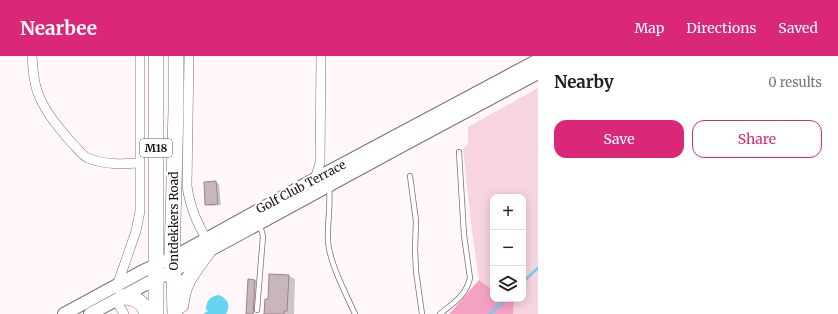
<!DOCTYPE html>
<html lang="en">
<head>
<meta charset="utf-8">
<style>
  :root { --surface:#fff; --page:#f6f6f6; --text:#222; --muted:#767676; --line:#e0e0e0; --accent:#db2777 }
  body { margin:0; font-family:Merriweather,serif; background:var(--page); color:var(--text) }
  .controls { position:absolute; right:12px; bottom:12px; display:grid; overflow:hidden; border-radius:8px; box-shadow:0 2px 10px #0003 }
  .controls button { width:36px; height:36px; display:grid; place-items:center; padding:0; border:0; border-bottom:1px solid var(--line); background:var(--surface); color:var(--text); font:20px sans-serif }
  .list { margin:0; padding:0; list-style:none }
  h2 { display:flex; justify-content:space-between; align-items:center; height:52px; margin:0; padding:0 16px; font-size:17px }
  h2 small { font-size:13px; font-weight:400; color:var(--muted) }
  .actions { display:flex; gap:8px; padding:12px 16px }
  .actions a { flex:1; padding:9px 0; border:1px solid var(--accent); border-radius:12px; text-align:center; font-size:14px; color:var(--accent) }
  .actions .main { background:var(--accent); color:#fff }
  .icon { flex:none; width:22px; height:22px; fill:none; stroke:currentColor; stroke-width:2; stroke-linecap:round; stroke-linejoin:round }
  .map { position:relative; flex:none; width:538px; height:258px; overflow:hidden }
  header { display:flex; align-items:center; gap:24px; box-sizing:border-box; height:56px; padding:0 20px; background:var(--accent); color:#fff }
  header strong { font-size:19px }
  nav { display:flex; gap:22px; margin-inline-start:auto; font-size:14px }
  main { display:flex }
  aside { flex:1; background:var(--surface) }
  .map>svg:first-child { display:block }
  .green { fill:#f7d4e0 }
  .forest { fill:#f5a1c3 }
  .water { fill:#68d4f1 }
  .shadow { fill:#0003 }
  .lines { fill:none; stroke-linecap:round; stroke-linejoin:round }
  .stream { stroke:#68d4f1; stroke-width:2.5 }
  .building { fill:#c9b5bc; stroke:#98858c }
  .service-casing { stroke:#817076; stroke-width:6 }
  .minor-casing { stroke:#817076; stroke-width:10 }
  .tertiary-casing { stroke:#817076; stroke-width:14 }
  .primary-casing { stroke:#817076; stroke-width:16 }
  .service { stroke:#fff; stroke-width:4.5 }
  .minor { stroke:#fff; stroke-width:9 }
  .tertiary { stroke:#fff; stroke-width:12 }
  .primary { stroke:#fff; stroke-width:15 }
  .labels { text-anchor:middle; stroke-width:4; stroke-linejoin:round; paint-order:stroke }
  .shield { fill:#fff; stroke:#5d585a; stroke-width:1 }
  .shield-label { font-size:11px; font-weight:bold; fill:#171013 }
  .street-label { font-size:12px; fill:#171013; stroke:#fff }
</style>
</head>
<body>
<header>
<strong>Nearbee</strong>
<nav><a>Map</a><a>Directions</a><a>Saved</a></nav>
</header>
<main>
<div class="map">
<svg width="538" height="258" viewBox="0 0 538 258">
  <rect width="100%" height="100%" fill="#fff7fa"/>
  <path class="green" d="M538 32V258H513L514 243H523V141H493V234L479 224 472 175 463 93 468 88V71Z"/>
  <path class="forest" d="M479 224 493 234V243H514L513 258H449Z"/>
  <path class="water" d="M219 239C228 243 231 249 226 258H203L208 255 206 254C206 245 210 240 219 239Z"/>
  <path class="shadow" d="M216 126 219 128 221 149 210 150 206 148 205 127Z
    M289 220 295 223 294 258H265L269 244Z
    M255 225H256L254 258H248Z"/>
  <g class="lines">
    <path class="stream" d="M523 226 538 212
      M490 258 506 243"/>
  </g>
  <path class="building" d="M216 125 218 148 205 149 204 126Z
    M269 218 289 219 287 255H284V258H264L265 243H268Z
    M248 223 255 224 253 258H246Z"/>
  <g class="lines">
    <defs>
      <path id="service" d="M410 120 416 165 415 193 416 215 422 258
        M329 131C331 149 327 168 328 186 330 208 346 238 355 258
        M257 254 263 180 261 173 258 170
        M440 258C453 247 466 240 470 222L464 179 459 96"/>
      <path id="minor" d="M32 0C33 14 34 30 40 42 47 58 59 72 70 85 76 90 81 99 88 102 105 109 122 108 140 107
        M189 0 187 130C190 152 198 169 209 188
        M318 135 315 123 320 107 321 0
        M117 230 136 175 140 155V0
        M116 244 124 258"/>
      <path id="tertiary" d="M64 258 143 215 172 202 315 123 538 4
        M90 258 144 229 173 215 212 193 407 87 538 17"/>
      <path id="primary" d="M156 0V258
        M122 241C135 241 143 245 147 258
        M181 249C183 224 195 214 208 195
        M175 258 174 223 172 202 176 53V0"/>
    </defs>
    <use href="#service" class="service-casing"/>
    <use href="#minor" class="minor-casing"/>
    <use href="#tertiary" class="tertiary-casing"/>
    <use href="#primary" class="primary-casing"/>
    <use href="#service" class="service"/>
    <use href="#minor" class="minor"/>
    <use href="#tertiary" class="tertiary"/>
    <use href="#primary" class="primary"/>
  </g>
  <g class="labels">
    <rect class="shield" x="140" y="83" width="32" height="18" rx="3"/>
    <g class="shield-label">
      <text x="156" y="96">M18</text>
    </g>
    <g class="street-label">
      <text transform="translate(301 131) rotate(-28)" y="4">Golf Club Terrace</text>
      <text transform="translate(174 165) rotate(-90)" y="4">Ontdekkers Road</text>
    </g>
  </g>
</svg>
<div class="controls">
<button>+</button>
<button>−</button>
<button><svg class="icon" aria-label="layers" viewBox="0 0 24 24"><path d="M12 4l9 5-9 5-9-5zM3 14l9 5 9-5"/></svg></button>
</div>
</div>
<aside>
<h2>Nearby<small>0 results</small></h2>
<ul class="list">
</ul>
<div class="actions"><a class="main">Save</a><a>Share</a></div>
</aside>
</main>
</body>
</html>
